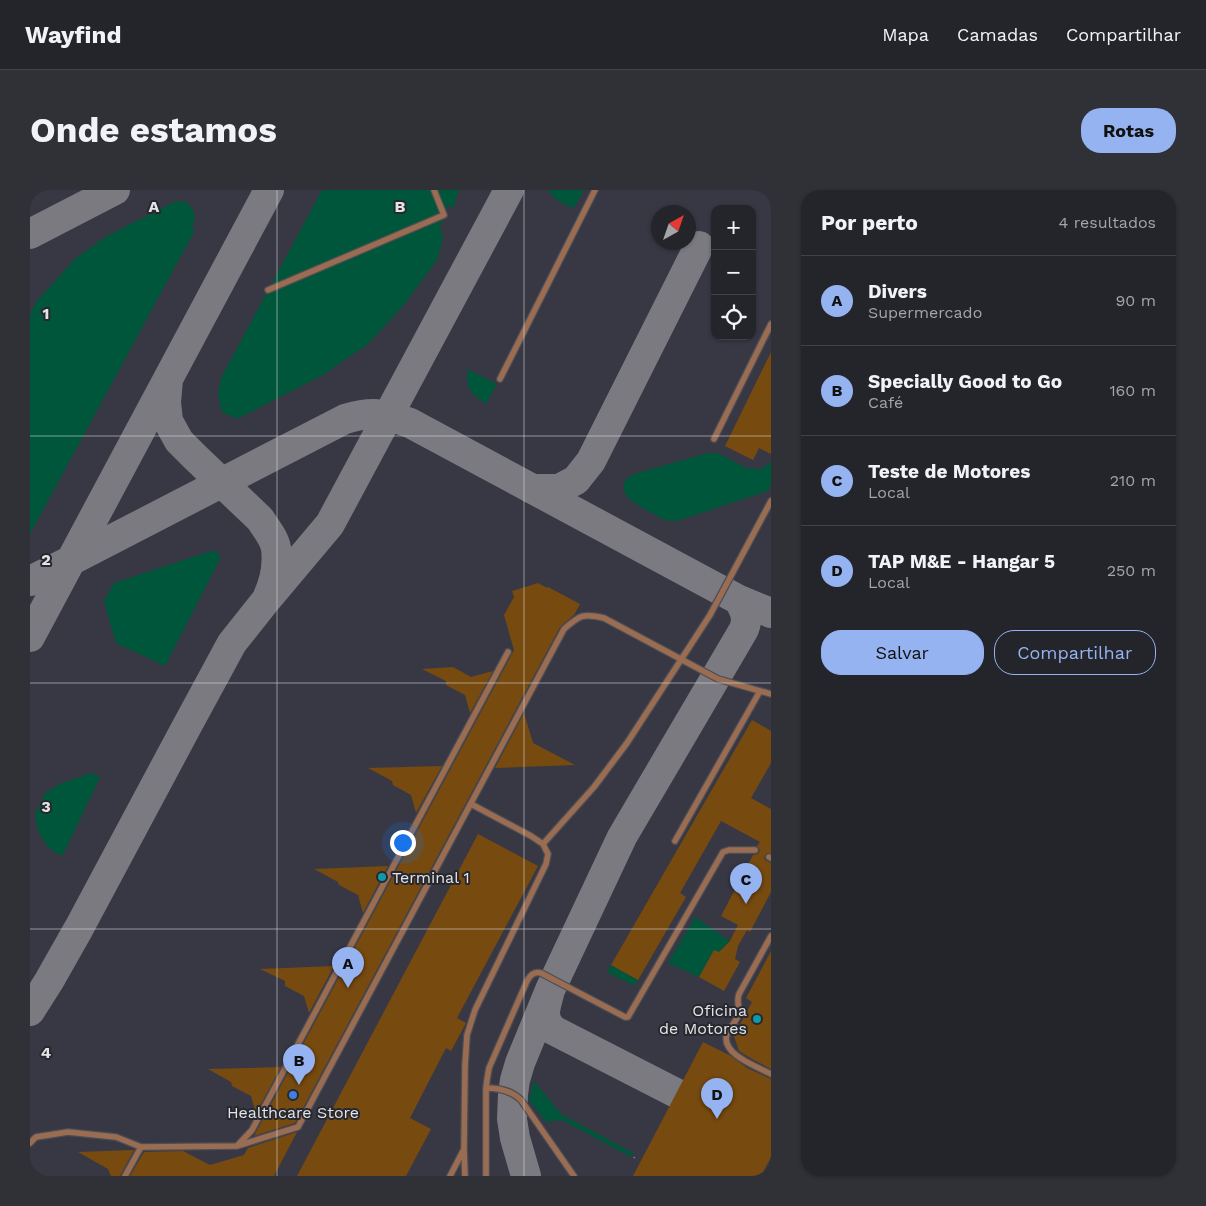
<!DOCTYPE html>
<html lang="pt">
<head>
<meta charset="utf-8">
<style>
  :root { --surface:#24252a; --page:#303136; --text:#f1f3f6; --muted:#a3a5a8; --line:#414247; --accent:#95b2f1 }
  body { margin:0; font-family:"Work Sans",sans-serif; background:var(--page); color:var(--text) }
  .controls { position:absolute; right:15px; top:15px; display:grid; overflow:hidden; border-radius:10px; box-shadow:0 1px 4px #0004 }
  .controls button { width:45px; height:45px; display:grid; place-items:center; padding:0; border:0; border-bottom:1px solid var(--line); background:var(--surface); color:var(--text); font:25px sans-serif }
  .compass { position:absolute; left:621px; top:15px; width:45px; height:45px; border-radius:50%; background:var(--surface); box-shadow:0 1px 4px #0004; rotate:40deg }
  .you { position:absolute; left:372px; top:652px; width:18px; height:18px; margin:-12px; border:4px solid #fff; border-radius:50%; background:#1a73e8; box-shadow:0 0 0 8px #1a73e833 }
  .badge { display:grid; place-items:center; width:32px; height:32px; border-radius:50%; background:var(--accent); color:#111; font-size:16px; font-weight:700 }
  .pin { position:absolute; translate:-50% -41px; filter:drop-shadow(0 1px 2px #0008) }
  .pin::after { content:''; position:absolute; top:26px; width:18px; height:15px; background:inherit; clip-path:polygon(0 0,100% 0,50% 100%) }
  .list { margin:0; padding:0; list-style:none }
  h2 { display:flex; justify-content:space-between; align-items:center; height:65px; margin:0; padding:0 20px; font-size:21px }
  h2 small { font-size:16px; font-weight:400; color:var(--muted) }
  .list li { display:grid; grid-template-columns:32px 1fr auto; gap:15px; align-items:center; box-sizing:border-box; height:90px; padding:0 20px; border-top:1px solid var(--line) }
  .list b { display:block; font-size:19px; white-space:nowrap }
  .list p { margin:0; font-size:16px; white-space:nowrap; color:var(--muted) }
  .list em { font-size:16px; font-style:normal; color:var(--muted) }
  .actions { display:flex; gap:10px; padding:15px 20px }
  .actions a { flex:1; padding:11px 0; border:1px solid var(--accent); border-radius:20px; text-align:center; font-size:18px; color:var(--accent) }
  .actions .main { background:var(--accent); color:#111 }
  .icon { flex:none; width:28px; height:28px; fill:none; stroke:currentColor; stroke-width:2; stroke-linecap:round; stroke-linejoin:round }
  .map { position:relative; flex:none; width:741px; height:986px; overflow:hidden; border-radius:20px }
  header { display:flex; align-items:center; gap:30px; box-sizing:border-box; height:70px; padding:0 25px; background:var(--surface); border-bottom:1px solid var(--line) }
  header strong { font-size:24px }
  nav { display:flex; gap:28px; margin-inline-start:auto; font-size:18px }
  .intro { display:flex; align-items:center; justify-content:space-between; box-sizing:border-box; height:120px; padding:0 30px }
  h1 { margin:0; font-size:35px }
  .button { padding:12px 22px; border-radius:20px; background:var(--accent); color:#111; font-size:18px; font-weight:700 }
  main { display:flex; gap:30px; padding:0 30px }
  aside { flex:1; background:var(--surface); border-radius:20px; box-shadow:0 1px 4px #0004 }
  .map>svg:first-child { display:block }
  .built { fill:#383845; fill-rule:evenodd }
  .green { fill:#00563b }
  .lines { fill:none; stroke-linecap:round; stroke-linejoin:round }
  .taxiway { stroke:#7a7a80; stroke-width:30 }
  .building { fill:#774a0f }
  .lane-casing { stroke:#4d4e54; stroke-width:8 }
  .path { stroke:#88898e; stroke-width:2; stroke-dasharray:1 4; stroke-linecap:butt }
  .lane { stroke:#9a6d53; stroke-width:5.5 }
  .grid { fill:none; stroke:#e3e4e8; stroke-width:1; stroke-opacity:0.55 }
  .culture-dot { fill:#0f9aa8; stroke:#27272e; stroke-width:2 }
  .shop-dot { fill:#3f7fe0; stroke:#27272e; stroke-width:2 }
  .labels { text-anchor:middle; stroke-width:4; stroke-linejoin:round; paint-order:stroke }
  .poi-label { font-size:16px; fill:#e3e4e8; stroke:#27272e; text-anchor:start }
  .grid-label { font-size:16px; text-anchor:middle; font-weight:bold; fill:#e3e4e8; stroke:#27272e; stroke-width:4; stroke-linejoin:round; paint-order:stroke }
</style>
</head>
<body>
<header>
<strong>Wayfind</strong>
<nav><a>Mapa</a><a>Camadas</a><a>Compartilhar</a></nav>
</header>
<div class="intro"><h1>Onde estamos</h1><a class="button">Rotas</a></div>
<main>
<div class="map">
<svg width="741" height="986" viewBox="0 0 741 986">
  <rect width="100%" height="100%" fill="#303138"/>
  <path class="built" d="M0 0H741V986H0ZM685 19H722V146H685ZM628 22H658V52H628Z"/>
  <path class="green" d="M292 0H429L423 18 418 15 410 38 413 48 407 70 373 116 338 154 293 185 207 229 192 222 188 205 191 188Z
    M518 0H554L544 18C533 14 524 10 518 0Z
    M146 11 157 12C165 22 167 25 162 38L165 40 0 344V125L6 112 45 69 75 47Z
    M437 179 467 194 456 214C439 201 437 202 437 179Z
    M678 263H688L716 278 731 279 741 272V295L738 301 647 331 635 330 612 318 598 308 594 301V294L596 289 604 284Z
    M181 361 189 363 190 369 135 476 86 453 74 411 84 393Z
    M61 583 70 587 33 665 27 664 16 655 8 640 5 625 15 603 30 594Z
    M665 727 700 751 689 762 684 760 669 787 638 773Z
    M581 775 608 790 604 796 577 782Z
    M504 891 531 924 603 963 601 967 532 930 516 932 499 910Z"/>
  <g class="lines">
    <path class="taxiway" d="M0 44 85 0
      M138 190 136 212 138 231 149 251 165 267 230 329C236 338 244 348 246 358 248 375 245 391 238 406
      M502 299H529L546 290 561 271 669 56
      M0 391 40 371 315 229C343 221 352 223 380 233L709 410 741 423
      M0 447 239 0
      M519 804C515 819 511 828 523 840L646 903
      M0 821 19 791 49 738 157 536 202 453 237 409 300 334 479 0
      M496 986 485 948 482 929 483 904 485 890 490 873 520 800 592 647 713 441C719 430 715 421 709 410"/>
  </g>
  <path class="building" d="M741 162V264L729 258 723 270 695 256Z
    M508 393 517 398 518 397 550 414 544 425 530 437 265 933 224 946 482 464 484 460 474 425 484 407 482 401Z
    M423 477 441 487 463 481 440 523 435 505 416 495V491L392 479Z
    M494 523 503 553 545 575 465 578Z
    M722 530 741 541V573L721 608 741 619V663H737L734 667 735 670 741 673V702L720 742 717 740 708 756 705 769 710 772 694 801 669 787 684 760 689 762 700 751 708 735 691 726 723 665 728 664 730 660 727 656 730 652 691 631 650 703 656 707 608 790 581 775Z
    M412 576 386 623 381 605 363 595 362 591 338 578Z
    M448 644 508 676 427 828 436 833 435 835 421 861 416 858 380 928 401 939 376 986H267Z
    M358 676 333 723 328 705 309 695 308 692 284 679Z
    M741 761V879L722 869 709 861 704 846 722 812 716 808Z
    M304 776 279 823 274 806 255 796V791L230 779Z
    M673 852 701 866 717 878 741 889V967L731 986H603Z
    M251 877 226 923 221 906 202 896 201 892 178 879Z
    M267 942 244 986H100L114 962 153 961 180 975 214 965 218 958Z
    M104 960 90 986H81L78 979 48 962Z"/>
  <g class="lines">
    <defs>
      <path id="lane" d="M238 100 414 25 404 0
        M470 189 565 0
        M684 249 741 134
        M478 462 222 940 207 956 268 937 534 439C550 425 553 423 574 428L688 489 741 504
        M645 651 730 501
        M513 654 564 597 597 553 680 425 741 311
        M739 667 741 668
        M741 746 709 804C706 813 710 817 709 823 707 831 700 837 697 844 690 864 728 877 741 884
        M456 898 457 890 459 878 497 791C500 785 504 781 511 783L595 827H598L693 662 699 660H725
        M0 953 6 947 38 942 86 947 111 957 207 956
        M434 959 435 876 437 845 445 820 516 674 518 664 513 654 501 646 441 614
        M95 986 111 957
        M420 986 434 959 435 986
        M456 986V898C469 898 482 901 491 910L544 986"/>
    </defs>
    <use href="#lane" class="lane-casing"/>
    <path class="path" d="M604 968 606 964"/>
    <use href="#lane" class="lane"/>
  </g>
  <path class="grid" d="M247 0V986M494 0V986M0 246H741M0 493H741M0 739H741"/>
  <g class="culture-dot">
    <circle cx="352" cy="687" r="5"/>
    <circle cx="727" cy="829" r="5"/>
  </g>
  <circle class="shop-dot" cx="263" cy="905" r="5"/>
  <g class="labels">
    <g class="poi-label">
      <text x="362" y="693">Terminal 1</text>
      <text x="717" y="826" text-anchor="end">Oficina<tspan x="717" dy="18">de Motores</tspan></text>
      <text x="263" y="928" text-anchor="middle">Healthcare Store</text>
    </g>
  </g>
  <g class="grid-label">
    <text x="124" y="22">A</text>
    <text x="370" y="22">B</text>
    <text x="16" y="129">1</text>
    <text x="16" y="375">2</text>
    <text x="16" y="622">3</text>
    <text x="16" y="868">4</text>
  </g>
</svg>
<div class="controls">
<button>+</button>
<button>−</button>
<button><svg class="icon" aria-label="locate" viewBox="0 0 24 24"><circle cx="12" cy="12" r="6"/><path d="M12 2v4M12 18v4M2 12h4M18 12h4"/></svg></button>
</div>
<svg class="compass" viewBox="-18 -18 36 36"><path d="M0-13l5 13h-10z" fill="#e53935"/><path d="M0 13l5-13h-10z" fill="#a3a5a8"/></svg>
<div class="you"></div>
<div class="pin badge" style="left:318px;top:798px">A</div>
<div class="pin badge" style="left:269px;top:895px">B</div>
<div class="pin badge" style="left:716px;top:714px">C</div>
<div class="pin badge" style="left:687px;top:929px">D</div>
</div>
<aside>
<h2>Por perto<small>4 resultados</small></h2>
<ul class="list">
<li><span class="badge">A</span><div><b>Divers</b><p>Supermercado</p></div><em>90 m</em></li>
<li><span class="badge">B</span><div><b>Specially Good to Go</b><p>Café</p></div><em>160 m</em></li>
<li><span class="badge">C</span><div><b>Teste de Motores</b><p>Local</p></div><em>210 m</em></li>
<li><span class="badge">D</span><div><b>TAP M&amp;E - Hangar 5</b><p>Local</p></div><em>250 m</em></li>
</ul>
<div class="actions"><a class="main">Salvar</a><a>Compartilhar</a></div>
</aside>
</main>
</body>
</html>
